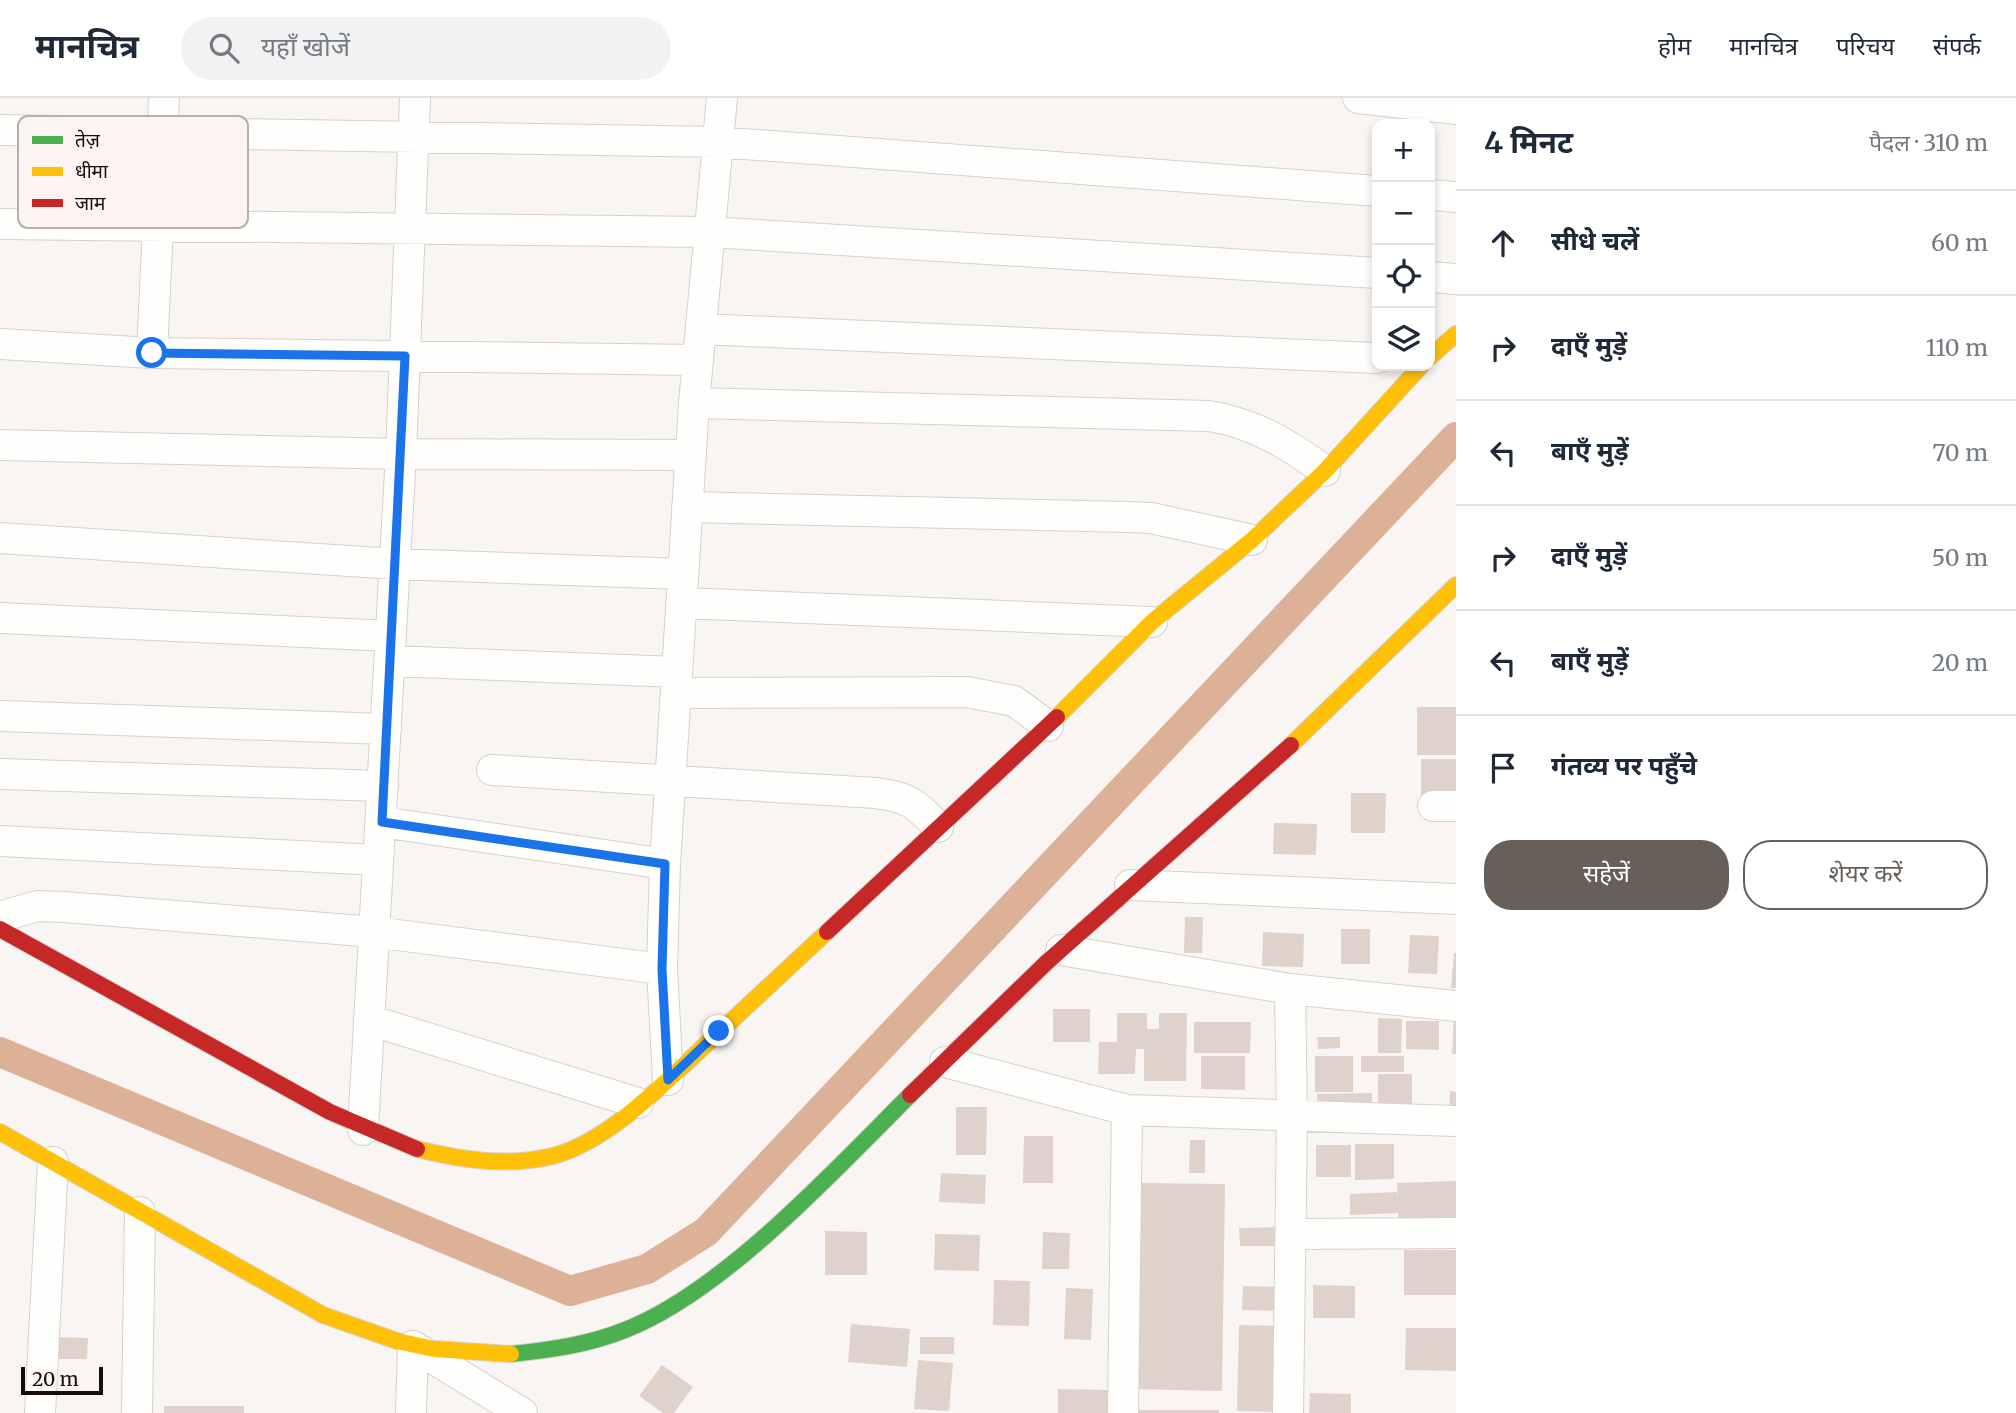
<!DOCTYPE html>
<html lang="hi">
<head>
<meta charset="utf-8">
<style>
  :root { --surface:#fff; --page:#f2f2f3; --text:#1f2937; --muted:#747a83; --line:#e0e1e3; --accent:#675f5a }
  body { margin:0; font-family:Merriweather,"Noto Sans Devanagari",serif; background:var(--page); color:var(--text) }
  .controls { position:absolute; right:21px; top:21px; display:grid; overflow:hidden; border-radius:14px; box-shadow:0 4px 10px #0003 }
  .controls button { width:63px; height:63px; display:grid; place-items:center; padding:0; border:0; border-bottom:2px solid var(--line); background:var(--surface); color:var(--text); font:35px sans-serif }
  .scale { position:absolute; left:21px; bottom:18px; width:82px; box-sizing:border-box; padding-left:7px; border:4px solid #180e08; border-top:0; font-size:19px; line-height:24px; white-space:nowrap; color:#180e08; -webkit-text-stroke:5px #fbf4f1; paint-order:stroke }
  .stop { position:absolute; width:21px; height:21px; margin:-16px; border:5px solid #1a73e8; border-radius:50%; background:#fff }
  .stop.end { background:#1a73e8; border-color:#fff; box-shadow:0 2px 7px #0008 }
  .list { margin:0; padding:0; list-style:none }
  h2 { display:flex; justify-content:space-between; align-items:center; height:91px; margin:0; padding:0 28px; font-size:30px }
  h2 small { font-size:23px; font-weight:400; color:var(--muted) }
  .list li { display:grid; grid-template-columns:46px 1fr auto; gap:21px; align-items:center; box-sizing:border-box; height:105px; padding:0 28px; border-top:2px solid var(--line) }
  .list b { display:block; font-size:26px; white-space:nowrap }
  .list em { font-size:23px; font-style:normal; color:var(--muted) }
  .actions { display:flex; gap:14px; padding:21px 28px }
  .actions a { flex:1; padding:16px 0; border:2px solid var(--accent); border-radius:28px; text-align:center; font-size:24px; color:var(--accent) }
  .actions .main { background:var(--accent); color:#fff }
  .icon { flex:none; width:38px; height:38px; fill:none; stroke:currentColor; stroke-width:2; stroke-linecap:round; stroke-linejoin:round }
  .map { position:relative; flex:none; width:1456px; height:1315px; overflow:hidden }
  header { display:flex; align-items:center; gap:42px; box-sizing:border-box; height:98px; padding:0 35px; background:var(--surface); border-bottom:2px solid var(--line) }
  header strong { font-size:33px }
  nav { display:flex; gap:38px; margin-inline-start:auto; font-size:24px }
  .search { width:490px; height:63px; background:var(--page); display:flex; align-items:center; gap:18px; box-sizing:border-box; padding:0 24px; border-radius:38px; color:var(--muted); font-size:26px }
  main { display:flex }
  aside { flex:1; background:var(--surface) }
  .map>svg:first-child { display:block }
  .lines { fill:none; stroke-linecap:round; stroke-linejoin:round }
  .canal { stroke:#ddb197; stroke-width:30 }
  .building { fill:#dfd2ca }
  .street-casing { stroke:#d8d0cc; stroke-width:32 }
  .fast-casing { stroke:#d8d0cc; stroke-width:18 }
  .slow-casing { stroke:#d8d0cc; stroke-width:18 }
  .jam-casing { stroke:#d8d0cc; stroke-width:18 }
  .street { stroke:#fefefd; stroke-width:30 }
  .fast { stroke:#4caf50; stroke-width:16 }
  .slow { stroke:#ffc107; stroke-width:16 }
  .jam { stroke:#c62828; stroke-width:16 }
  .route { stroke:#1a73e8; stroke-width:9 }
  .key { fill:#fbf4f1; stroke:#b7afab; stroke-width:2 }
  .key-label { font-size:19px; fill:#180e08 }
</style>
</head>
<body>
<header>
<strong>मानचित्र</strong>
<div class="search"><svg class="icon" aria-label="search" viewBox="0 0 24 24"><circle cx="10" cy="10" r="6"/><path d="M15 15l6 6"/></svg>यहाँ खोजें</div>
<nav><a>होम</a><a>मानचित्र</a><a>परिचय</a><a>संपर्क</a></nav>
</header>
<main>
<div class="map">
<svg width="1456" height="1315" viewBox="0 0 1456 1315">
  <rect width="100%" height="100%" fill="#f9f5f3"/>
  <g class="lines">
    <path class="canal" d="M0 954 570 1193 647 1171 706 1134 1456 339"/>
  </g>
  <path class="building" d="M1417 609H1456V657H1417Z
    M1421 661H1456V700H1421Z
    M1351 695H1386L1385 735H1351Z
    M1274 725 1317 726 1316 757 1273 756Z
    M1185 819H1203L1202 855H1184Z
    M1341 831H1370V866H1341Z
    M1263 834 1304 836 1303 869 1262 868Z
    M1410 837 1439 838 1437 876 1408 875Z
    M1454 855H1456V890H1451Z
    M1053 911H1090V944H1053Z
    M1117 915H1147V931H1159V915H1187L1186 983H1144V951H1136L1135 976H1098L1099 944H1117Z
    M1454 919H1456V956H1452Z
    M1378 920 1402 921 1401 955H1378Z
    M1406 923H1439V952L1406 951Z
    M1194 924H1251L1250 955H1194Z
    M1317 939H1340V950L1318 951Z
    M1201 958H1245V992L1201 991Z
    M1315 958H1353V994H1315Z
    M1361 958H1404V974H1361Z
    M1378 976H1412V1011H1378Z
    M1450 993 1456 994V1017H1449Z
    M1372 995V1014H1318L1317 996Z
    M956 1009H987L986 1057H956Z
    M1024 1038H1053V1085H1023Z
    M1190 1042H1205V1075H1189Z
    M1355 1046H1394V1081L1355 1082Z
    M1316 1047H1351V1079H1316Z
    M941 1075 986 1077 985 1106 939 1104Z
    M1456 1083V1119L1445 1120V1128L1399 1130 1398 1115 1350 1117V1096L1397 1094 1398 1102 1397 1085Z
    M1136 1085 1225 1086 1222 1293 1133 1291Z
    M1280 1129V1148H1240L1239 1130Z
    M825 1133 867 1134V1177H825Z
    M1043 1134 1070 1135 1069 1171H1042Z
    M935 1136 980 1137 979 1173 934 1172Z
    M1404 1152H1456V1197H1404Z
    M994 1182 1030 1183 1029 1228 993 1227Z
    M1313 1187 1355 1188V1220H1313Z
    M1243 1188 1284 1189 1283 1213 1242 1212Z
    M1066 1190 1093 1191 1091 1242 1064 1241Z
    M851 1226 910 1231 907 1269 848 1264Z
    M1239 1227 1283 1228 1281 1314 1237 1313Z
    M1406 1230H1456V1273L1405 1272Z
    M51 1239 88 1240 87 1261H51Z
    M920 1239H954V1256H920Z
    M918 1262 953 1265 949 1313 914 1311Z
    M662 1267 693 1289 674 1315H663L639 1298Z
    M1058 1291 1109 1292V1315H1058Z
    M1310 1295 1351 1296V1315H1309Z
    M164 1308H244V1315H164Z
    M1131 1312H1219V1315H1131Z"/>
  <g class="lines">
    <defs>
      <path id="street" d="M1358 0 1456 11
        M0 32 718 44 1377 93
        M1430 97 1456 99
        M0 126 710 134 1377 175
        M1430 179 1456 181
        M701 231 1377 260
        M0 246 152 255 698 262
        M152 255 164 0
        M694 305 1209 318C1254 325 1288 346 1325 373
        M0 347 401 356 691 357
        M687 409 1130 419 1151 420 1252 442
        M0 440 395 466 683 476
        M681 505 1152 524
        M0 520 391 538
        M390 563 677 574
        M676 595 967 594 1014 603 1048 628
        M0 618 386 631
        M492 672 876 695C909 699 915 705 938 729
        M0 676 383 688
        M1433 708H1456
        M382 724 665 766
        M0 743 378 762
        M1130 787 1456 801
        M0 819 37 808 65 809 374 834 662 871
        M1061 852 1290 891 1456 908
        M369 922 638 1005
        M945 964 1127 1012 1456 1023
        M668 982 662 871 665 766 694 305 722 0
        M363 1032 401 356 415 0
        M1292 1136 1456 1135
        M40 1315 53 1064
        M137 1315 140 1114
        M411 1315 413 1248 522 1315
        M1123 1315 1127 1012
        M1288 1315 1292 1020 1290 891"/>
      <path id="fast" d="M511 1256C549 1252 588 1247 625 1232 723 1194 835 1072 910 997"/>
      <path id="slow" d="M1430 259 1456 236
        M1057 619 1152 524 1252 442 1325 373 1421 268
        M1291 647 1456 487
        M0 1034 323 1217 397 1243 434 1251 511 1256
        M417 1051C462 1062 507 1069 553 1058 611 1043 671 978 714 939 752 904 789 869 827 834"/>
      <path id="jam" d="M0 831 330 1014 417 1051
        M827 834 1057 619
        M910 997 1046 865 1291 647"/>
    </defs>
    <use href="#street" class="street-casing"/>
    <use href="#fast" class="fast-casing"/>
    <use href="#slow" class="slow-casing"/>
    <use href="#jam" class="jam-casing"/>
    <use href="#street" class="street"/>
    <use href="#fast" class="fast"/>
    <use href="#slow" class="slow"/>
    <use href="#jam" class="jam"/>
  </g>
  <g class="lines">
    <path class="route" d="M152 255 405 258 382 724 665 766 662 871 668 982 719 933"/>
  </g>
  <rect x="18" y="18" width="230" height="112" rx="10" class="key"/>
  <rect x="32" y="38" width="31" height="8" fill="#4caf50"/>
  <rect x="32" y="69" width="31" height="9" fill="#ffc107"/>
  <rect x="32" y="101" width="31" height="8" fill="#c62828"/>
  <g class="key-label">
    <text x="75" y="49">तेज़</text>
    <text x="75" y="80">धीमा</text>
    <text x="75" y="112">जाम</text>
  </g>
</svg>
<div class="controls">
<button>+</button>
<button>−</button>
<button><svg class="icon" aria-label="locate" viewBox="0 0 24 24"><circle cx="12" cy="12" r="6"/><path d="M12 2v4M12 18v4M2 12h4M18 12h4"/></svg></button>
<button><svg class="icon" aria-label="layers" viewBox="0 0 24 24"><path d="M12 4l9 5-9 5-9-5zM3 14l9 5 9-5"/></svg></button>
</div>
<div class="scale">20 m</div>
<div class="stop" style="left:152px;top:255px"></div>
<div class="stop end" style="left:719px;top:933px"></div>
</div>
<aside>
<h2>4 मिनट<small>पैदल · 310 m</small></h2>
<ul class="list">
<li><svg class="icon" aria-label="ahead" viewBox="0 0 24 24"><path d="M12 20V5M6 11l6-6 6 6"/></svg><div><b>सीधे चलें</b></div><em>60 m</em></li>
<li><svg class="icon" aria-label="right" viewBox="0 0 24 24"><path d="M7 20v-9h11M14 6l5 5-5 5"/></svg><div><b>दाएँ मुड़ें</b></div><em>110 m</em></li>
<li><svg class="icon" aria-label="left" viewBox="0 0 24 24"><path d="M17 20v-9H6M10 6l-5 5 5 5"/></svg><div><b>बाएँ मुड़ें</b></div><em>70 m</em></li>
<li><svg class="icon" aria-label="right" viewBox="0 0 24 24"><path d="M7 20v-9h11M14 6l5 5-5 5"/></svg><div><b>दाएँ मुड़ें</b></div><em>50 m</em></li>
<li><svg class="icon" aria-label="left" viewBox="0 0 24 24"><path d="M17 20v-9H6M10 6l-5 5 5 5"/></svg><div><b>बाएँ मुड़ें</b></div><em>20 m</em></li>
<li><svg class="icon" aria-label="arrive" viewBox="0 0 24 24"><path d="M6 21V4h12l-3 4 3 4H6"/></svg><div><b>गंतव्य पर पहुँचे</b></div></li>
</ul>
<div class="actions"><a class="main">सहेजें</a><a>शेयर करें</a></div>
</aside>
</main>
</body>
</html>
